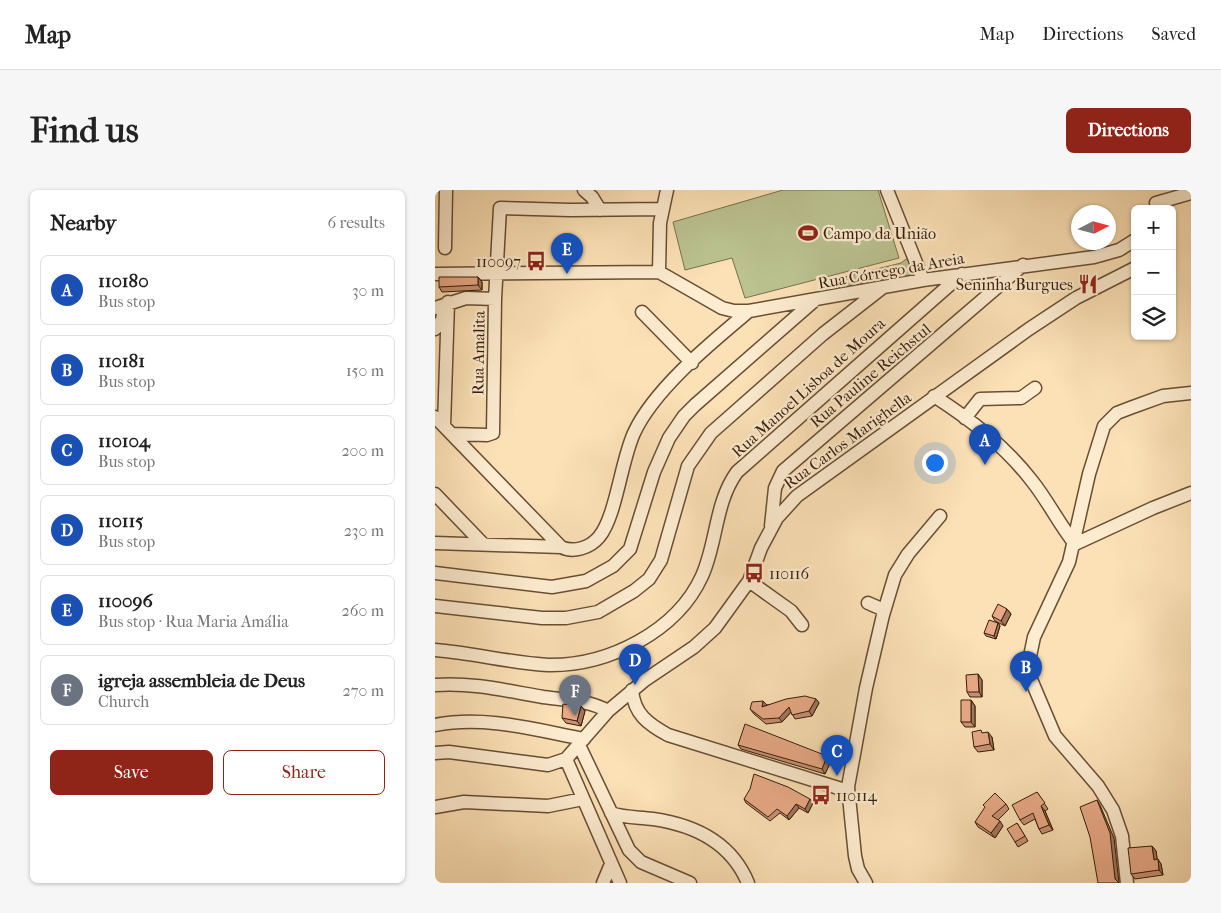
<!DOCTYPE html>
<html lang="en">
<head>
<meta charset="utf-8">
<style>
  :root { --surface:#fff; --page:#f6f6f6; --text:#222; --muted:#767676; --line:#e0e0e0; --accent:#8f2418 }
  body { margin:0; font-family:"IM FELL French Canon",serif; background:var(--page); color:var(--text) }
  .controls { position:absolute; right:15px; top:15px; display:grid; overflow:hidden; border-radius:8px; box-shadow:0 1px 4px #0004 }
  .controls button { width:45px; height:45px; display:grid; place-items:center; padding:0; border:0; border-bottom:1px solid var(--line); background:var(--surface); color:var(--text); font:25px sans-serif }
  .compass { position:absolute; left:636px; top:15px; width:45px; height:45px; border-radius:50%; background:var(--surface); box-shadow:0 1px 4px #0004; rotate:84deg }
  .you { position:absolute; left:499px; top:272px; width:18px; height:18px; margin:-12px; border:4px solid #fff; border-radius:50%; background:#1a73e8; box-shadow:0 0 0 8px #1a73e833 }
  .badge { display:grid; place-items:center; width:32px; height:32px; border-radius:50%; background:var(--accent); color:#fff; font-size:16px; font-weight:700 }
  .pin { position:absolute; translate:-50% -41px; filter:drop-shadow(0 1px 2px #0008) }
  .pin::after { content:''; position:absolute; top:26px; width:18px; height:15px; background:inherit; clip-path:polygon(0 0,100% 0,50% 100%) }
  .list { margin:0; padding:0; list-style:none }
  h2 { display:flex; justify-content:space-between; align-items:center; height:65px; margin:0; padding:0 20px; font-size:21px }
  h2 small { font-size:16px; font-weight:400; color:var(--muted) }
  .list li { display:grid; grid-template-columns:32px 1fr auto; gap:15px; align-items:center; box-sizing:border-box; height:70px; margin:0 10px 10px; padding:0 10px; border:1px solid var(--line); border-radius:8px }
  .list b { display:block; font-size:19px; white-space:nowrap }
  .list p { margin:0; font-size:16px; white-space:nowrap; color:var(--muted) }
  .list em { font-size:16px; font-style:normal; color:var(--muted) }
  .actions { display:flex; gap:10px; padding:15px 20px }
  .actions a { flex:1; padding:11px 0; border:1px solid var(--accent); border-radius:8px; text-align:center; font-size:18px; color:var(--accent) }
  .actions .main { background:var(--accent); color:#fff }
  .icon { flex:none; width:28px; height:28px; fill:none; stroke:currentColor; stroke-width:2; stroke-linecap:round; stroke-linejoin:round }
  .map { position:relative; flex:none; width:756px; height:693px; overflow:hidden; border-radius:8px }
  header { display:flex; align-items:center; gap:30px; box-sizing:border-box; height:70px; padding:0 25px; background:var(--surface); border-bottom:1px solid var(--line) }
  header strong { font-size:24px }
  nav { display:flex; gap:28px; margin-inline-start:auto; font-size:18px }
  .intro { display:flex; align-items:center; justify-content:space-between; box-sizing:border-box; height:120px; padding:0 30px }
  h1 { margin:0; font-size:35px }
  .button { padding:12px 22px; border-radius:8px; background:var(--accent); color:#fff; font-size:18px; font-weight:700 }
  main { display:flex; gap:30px; padding:0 30px }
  aside { flex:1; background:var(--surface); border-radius:8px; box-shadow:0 1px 4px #0004 }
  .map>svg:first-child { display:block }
  .green { fill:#bbc391; stroke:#78704c }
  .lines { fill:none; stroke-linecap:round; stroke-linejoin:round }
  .minor-casing { stroke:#684e34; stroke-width:15 }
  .minor { stroke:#fdecd0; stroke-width:12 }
  .wall { fill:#c99275; stroke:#361d08 }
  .shaded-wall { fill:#a4775f; stroke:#361d08 }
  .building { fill:#eaaa88; stroke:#361d08 }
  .labels { text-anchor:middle; stroke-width:4.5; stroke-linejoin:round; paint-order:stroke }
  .poi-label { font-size:16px; fill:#361d08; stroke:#fdecd0; text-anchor:start }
  .street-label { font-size:16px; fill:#361d08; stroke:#fdecd0 }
</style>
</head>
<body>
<header>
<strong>Map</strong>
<nav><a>Map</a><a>Directions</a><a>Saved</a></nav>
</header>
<div class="intro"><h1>Find us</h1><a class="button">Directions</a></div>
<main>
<aside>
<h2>Nearby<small>6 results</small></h2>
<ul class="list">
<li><span class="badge" style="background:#1a4fb4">A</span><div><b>110180</b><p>Bus stop</p></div><em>30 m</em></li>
<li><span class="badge" style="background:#1a4fb4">B</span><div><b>110181</b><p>Bus stop</p></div><em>150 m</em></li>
<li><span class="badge" style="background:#1a4fb4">C</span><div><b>110104</b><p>Bus stop</p></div><em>200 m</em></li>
<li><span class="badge" style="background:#1a4fb4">D</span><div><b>110115</b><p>Bus stop</p></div><em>230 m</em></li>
<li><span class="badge" style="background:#1a4fb4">E</span><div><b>110096</b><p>Bus stop · Rua Maria Amália</p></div><em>260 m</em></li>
<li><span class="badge" style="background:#6b7280">F</span><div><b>igreja assembleia de Deus</b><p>Church</p></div><em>270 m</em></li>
</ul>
<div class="actions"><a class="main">Save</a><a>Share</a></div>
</aside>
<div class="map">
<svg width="756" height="693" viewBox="0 0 756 693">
  <rect width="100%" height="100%" fill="#fce1b6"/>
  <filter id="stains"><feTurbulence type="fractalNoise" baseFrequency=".004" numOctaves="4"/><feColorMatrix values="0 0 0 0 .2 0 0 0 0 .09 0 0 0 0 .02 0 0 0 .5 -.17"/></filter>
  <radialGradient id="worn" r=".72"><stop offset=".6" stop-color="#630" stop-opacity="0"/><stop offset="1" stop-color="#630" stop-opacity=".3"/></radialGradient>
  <path class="green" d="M348 0H443L464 68 310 108 297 68 250 80 238 32Z
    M474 67 480 85 403 98 402 89 466 73Z"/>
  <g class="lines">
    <defs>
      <path id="minor" d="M149 0 157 7 165 20
        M452 0 488 90
        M721 13 756 3
        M10 58 11 0
        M224 82 225 33 232 0
        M0 84 224 82 287 118 299 121H314L488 90 659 67 684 60 700 50
        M0 118 31 108 60 109
        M207 122 257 173
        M0 139 7 130 9 119
        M499 206C536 230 570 256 597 291 613 311 624 334 640 354
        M0 227 126 357
        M530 228 545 209 586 208 600 198
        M9 236 13 112
        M17 244 52 245 58 243 60 109 65 18 135 20 227 19
        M0 304 48 354
        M336 336 340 298 348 281 588 75
        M0 353 126 357C138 363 155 358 164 347 181 327 186 271 199 243 219 199 277 152 314 121
        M640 354 718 318 756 303
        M0 383 117 397 151 391 178 376 195 359 219 282 234 248 249 226 260 215 380 110
        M314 391 356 421 367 435
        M433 413 449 420
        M0 416 107 428H131L163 422 199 401 214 389 226 370 253 276 276 243 388 144 447 98
        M0 460C38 463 76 473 113 475 174 476 242 441 267 386 282 353 280 312 302 282L527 84
        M0 495C36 492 73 501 108 507 130 510 154 510 173 521
        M197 500C199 524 213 534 233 545L413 601
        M0 535C50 525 101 540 149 549
        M144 555 194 660 206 672 255 693
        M0 563 14 562 113 575 131 569 173 521 210 490 259 457 280 438 314 391 326 358 342 328 362 306 594 139 641 108 700 78
        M131 569 185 693
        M0 617 29 612 113 616 148 609
        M176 623C190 628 203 627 218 629 260 635 296 652 313 693
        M168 693 176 674
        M431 693 423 679 420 666 413 597 431 498 448 425 460 385 473 364 505 326
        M692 693 687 646 678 620 663 596 620 546 595 487 594 471 599 447 634 372 654 284 669 236 682 223 695 218 728 206 756 203"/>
    </defs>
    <use href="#minor" class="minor-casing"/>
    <use href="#minor" class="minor"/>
  </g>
  <path class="wall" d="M43 87 47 92V100L7 102 4 97Z
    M572 419 576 424 570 436 560 431 557 426Z
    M563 433 565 436 561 449 551 446 549 443Z
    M543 484 547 490V507H535L532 502Z
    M381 509 384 513 377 526 360 529 356 522 347 532 331 534 319 524 315 519 332 515Z
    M536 510 540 516V537H530L526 532Z
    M146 516 150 521 146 536 131 533 127 528Z
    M548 543 557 547 559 560 543 562 539 557Z
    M303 555 392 566 396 571 390 584 306 559Z
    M602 602 613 619 610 621 618 640 607 644 604 639 600 629 589 635 585 630Z
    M309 609 378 613 373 623 364 618 354 630 345 623 335 631 311 613Z
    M571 614 574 619 563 630 568 636 560 648 543 637 540 632Z
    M582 633 593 651 583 657 580 652Z
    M717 656 721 661 722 669 726 674 728 685 700 689 696 684Z"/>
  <path class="shaded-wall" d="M43 87 47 92V100L43 95Z
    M572 419 576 424 570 436 566 431Z
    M563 433 565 436 561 449 559 446Z
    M543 484 547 490V507L544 502Z
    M381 509 384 513 377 526 374 521Z
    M536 510 540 516V537L536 532Z
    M328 511 332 515 327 517Z
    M146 516 150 521 146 536 142 531Z
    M354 517 357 521 347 532 344 528Z
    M553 542 557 547 559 560 555 554Z
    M392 566 396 571 390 584 387 579Z
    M375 609 378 613 373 623 370 619Z
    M662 610 665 615 679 648 684 693 680 689Z
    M361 614 364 618 354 630 352 626Z
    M606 616 610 621 618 640 614 635Z
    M565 631 568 636 560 648 556 643Z
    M717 656 721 661 723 675 719 670Z
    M723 669 726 674 728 685 724 680Z"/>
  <path class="building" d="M4 87H43V95L4 97Z
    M563 414 572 419 566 431 557 426Z
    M554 430 563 433 559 446 549 443Z
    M543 484 544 502H532L531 485Z
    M370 506 381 509 374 521 357 525 354 517 344 528 328 529 315 519 317 512 328 511 327 517 351 509Z
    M526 510H536V532H526Z
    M128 514 146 516 142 531 127 528Z
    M310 534 392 566 387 579 303 555Z
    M546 540 547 543 553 542 555 554 539 557 537 542Z
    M319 584 353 597 375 609 370 619 361 614 352 626 342 619 333 627 309 609 315 599Z
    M602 602 610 613 606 616 614 635 604 639 598 623 585 630 577 615Z
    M560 603 571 614 557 626 565 631 556 643 540 632 550 617 548 615Z
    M662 610 675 643 680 689 684 693H663L655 647 645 617Z
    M582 633 590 646 580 652 572 639Z
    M717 656 719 670 723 669 724 680 696 684 693 658Z"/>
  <defs>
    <symbol id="stadium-bare" viewBox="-9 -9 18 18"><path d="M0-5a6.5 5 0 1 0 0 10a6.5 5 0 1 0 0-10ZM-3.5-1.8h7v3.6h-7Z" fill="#8f2418" stroke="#fdecd0" stroke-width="2.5" paint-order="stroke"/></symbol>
    <symbol id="bus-bare" viewBox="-9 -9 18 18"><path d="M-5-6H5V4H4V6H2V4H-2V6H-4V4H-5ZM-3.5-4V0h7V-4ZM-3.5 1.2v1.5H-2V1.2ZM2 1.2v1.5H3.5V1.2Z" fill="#8f2418" stroke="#fdecd0" stroke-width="2.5" paint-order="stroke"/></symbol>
    <symbol id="restaurant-bare" viewBox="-9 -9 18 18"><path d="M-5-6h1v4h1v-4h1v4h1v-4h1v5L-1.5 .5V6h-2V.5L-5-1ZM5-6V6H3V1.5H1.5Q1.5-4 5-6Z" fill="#8f2418" stroke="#fdecd0" stroke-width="2.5" paint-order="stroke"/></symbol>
  </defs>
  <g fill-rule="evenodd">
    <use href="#stadium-bare" x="359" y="29" width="28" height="28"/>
    <use href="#bus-bare" x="87" y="57" width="28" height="28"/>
    <use href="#restaurant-bare" x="639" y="80" width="28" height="28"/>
    <use href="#bus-bare" x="305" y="369" width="28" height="28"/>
    <use href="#bus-bare" x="372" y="591" width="28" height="28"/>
  </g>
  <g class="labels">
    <g class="poi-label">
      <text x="388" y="49">Campo da União</text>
      <text x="86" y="77" text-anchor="end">110097</text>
      <text x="638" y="100" text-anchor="end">Seninha Burgues</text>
      <text x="334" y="389">110116</text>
      <text x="401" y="611">110114</text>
    </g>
    <g class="street-label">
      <text transform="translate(456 80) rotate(-10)" y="6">Rua Córrego da Areia</text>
      <text transform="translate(43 163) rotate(-89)" y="6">Rua Amalita</text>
      <text transform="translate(435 185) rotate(-40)" y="6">Rua Pauline Reichstul</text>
      <text transform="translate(373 197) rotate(-42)" y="6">Rua Manoel Lisboa de Moura</text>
      <text transform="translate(412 250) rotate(-36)" y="6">Rua Carlos Marighella</text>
    </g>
  </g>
  <rect width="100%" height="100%" filter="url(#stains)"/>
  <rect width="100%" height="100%" fill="url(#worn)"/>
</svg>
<div class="controls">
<button>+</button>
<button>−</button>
<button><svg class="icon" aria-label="layers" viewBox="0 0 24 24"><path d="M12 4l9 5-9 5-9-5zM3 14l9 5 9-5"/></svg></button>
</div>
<svg class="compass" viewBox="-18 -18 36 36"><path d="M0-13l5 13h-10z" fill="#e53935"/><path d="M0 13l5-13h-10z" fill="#767676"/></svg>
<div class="you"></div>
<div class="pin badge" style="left:550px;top:275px;background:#1a4fb4">A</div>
<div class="pin badge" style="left:591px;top:502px;background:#1a4fb4">B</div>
<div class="pin badge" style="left:402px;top:586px;background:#1a4fb4">C</div>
<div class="pin badge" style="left:200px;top:495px;background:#1a4fb4">D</div>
<div class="pin badge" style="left:132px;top:84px;background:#1a4fb4">E</div>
<div class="pin badge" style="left:140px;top:526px;background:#6b7280">F</div>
</div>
</main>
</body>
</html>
